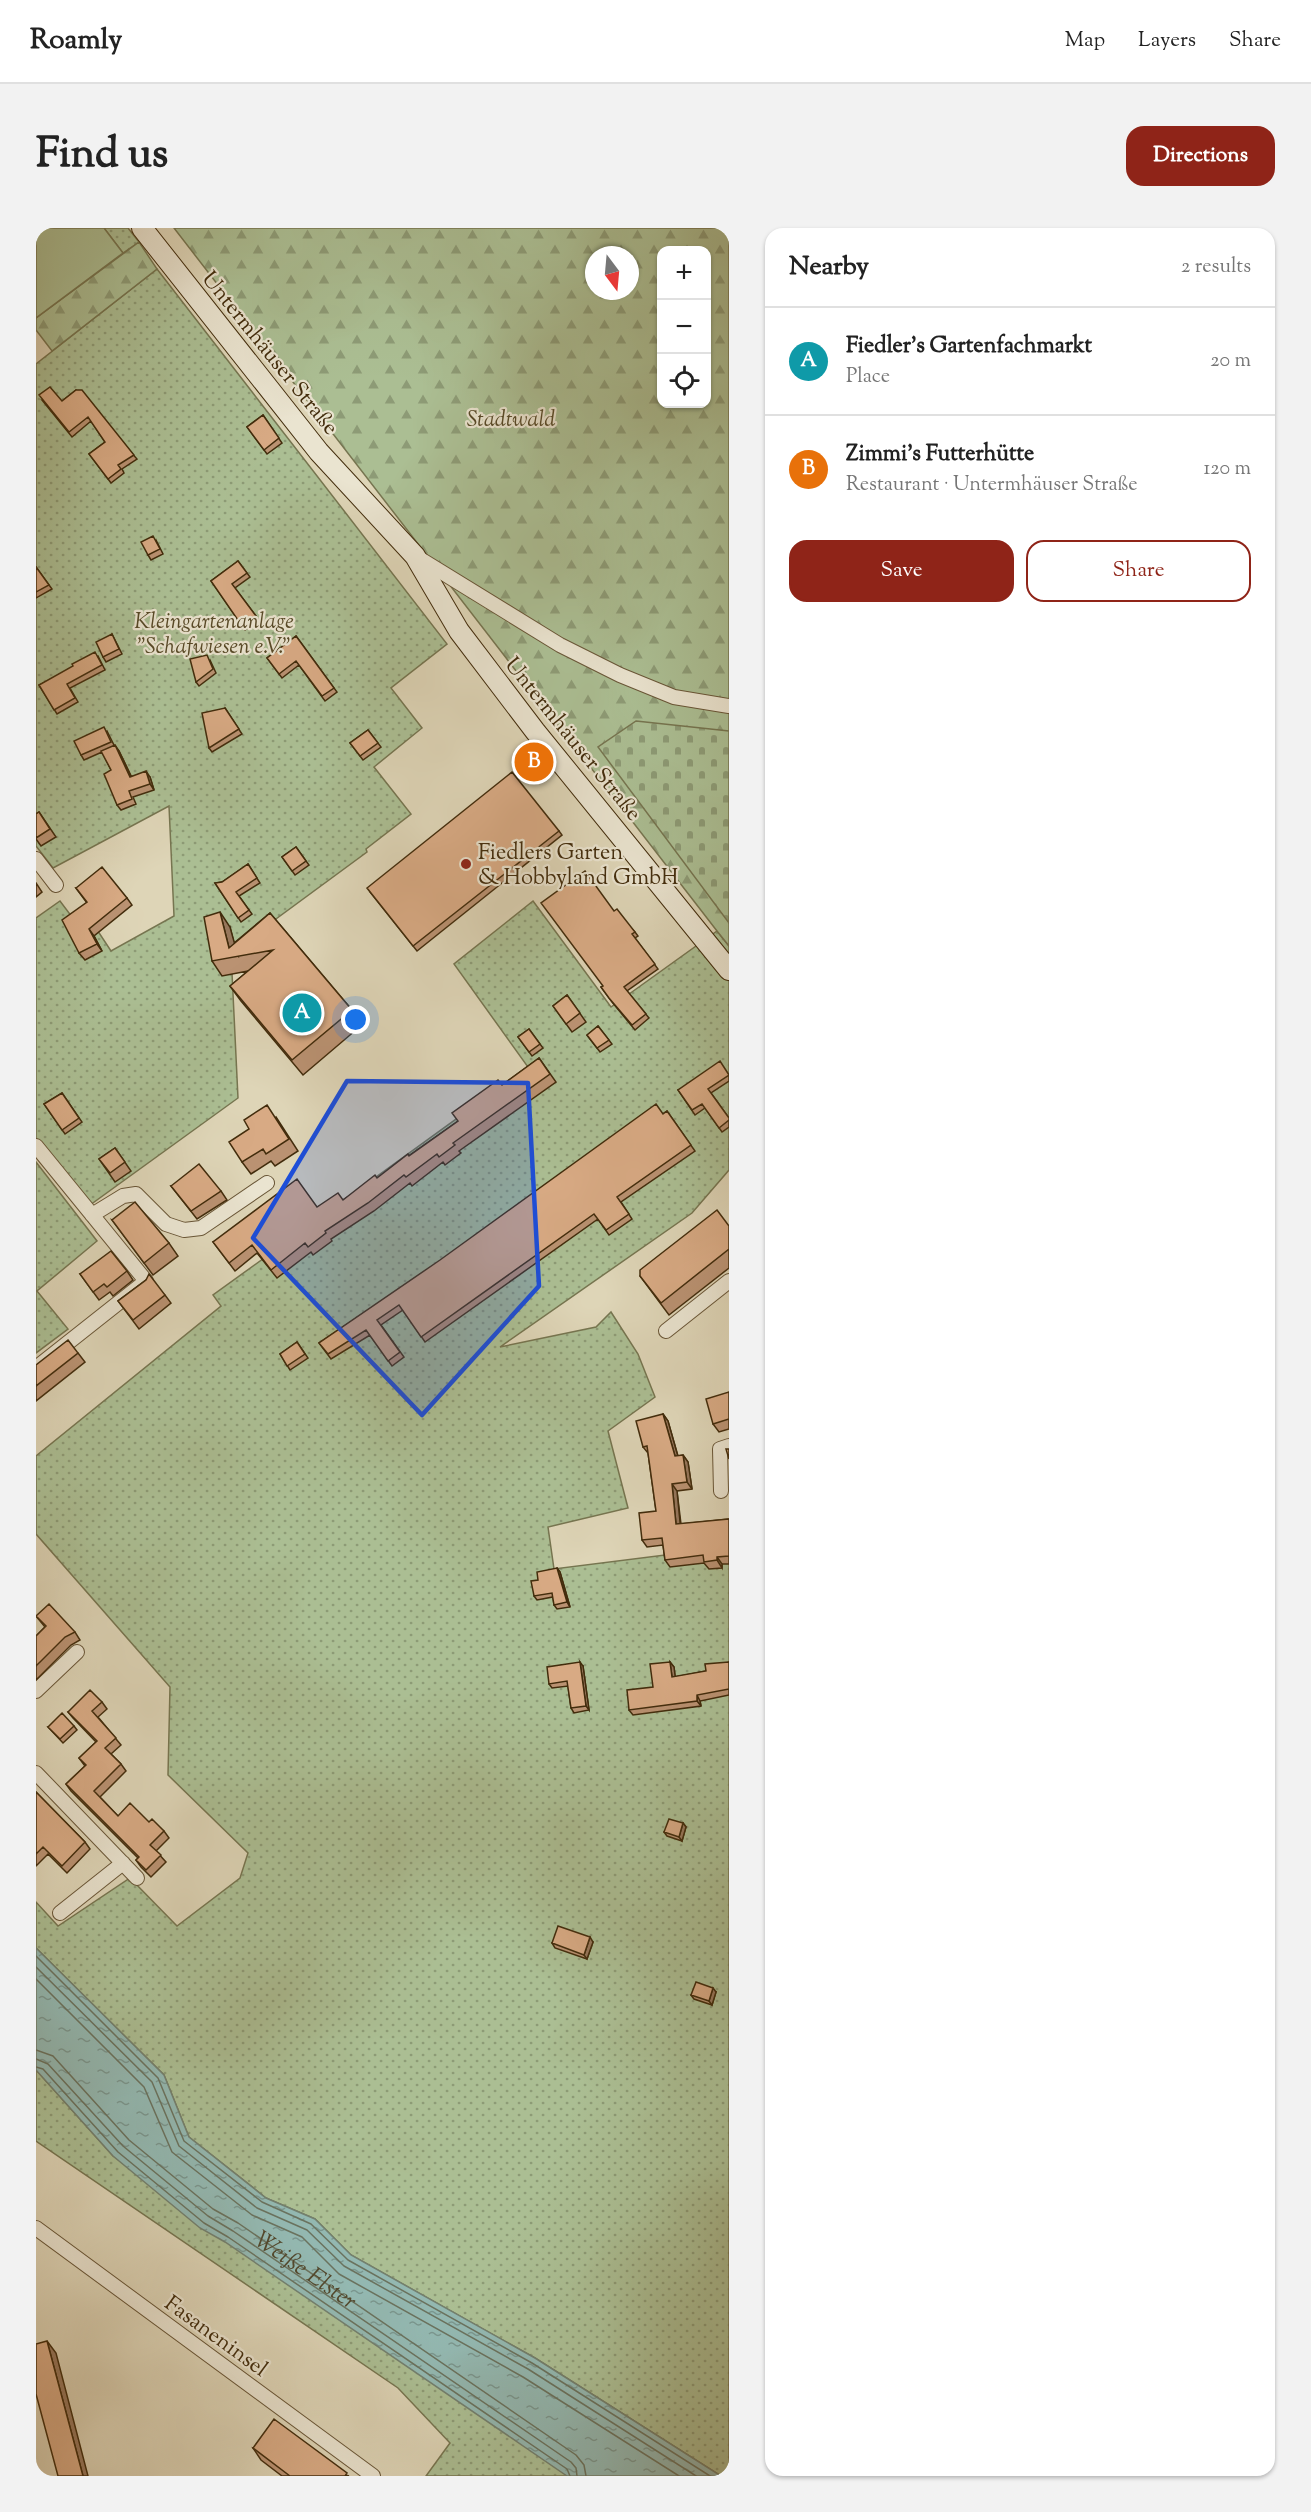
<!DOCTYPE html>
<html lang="en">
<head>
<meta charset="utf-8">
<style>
  :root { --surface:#fff; --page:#f2f2f2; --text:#222; --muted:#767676; --line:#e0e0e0; --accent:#8f2418 }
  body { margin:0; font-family:"Sorts Mill Goudy",serif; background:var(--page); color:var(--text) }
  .controls { position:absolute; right:18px; top:18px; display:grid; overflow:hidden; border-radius:12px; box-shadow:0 2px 4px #0004 }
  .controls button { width:54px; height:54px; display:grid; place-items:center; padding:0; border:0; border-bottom:2px solid var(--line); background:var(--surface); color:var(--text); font:30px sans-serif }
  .compass { position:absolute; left:549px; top:18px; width:54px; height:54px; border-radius:50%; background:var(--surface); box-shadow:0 2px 4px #0004; rotate:164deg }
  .you { position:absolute; left:320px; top:792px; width:21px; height:21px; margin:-15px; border:4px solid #fff; border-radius:50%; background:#1a73e8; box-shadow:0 0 0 9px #1a73e833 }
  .badge { display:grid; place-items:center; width:39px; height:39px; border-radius:50%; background:var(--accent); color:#fff; font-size:20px; font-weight:700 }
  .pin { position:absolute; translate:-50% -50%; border:3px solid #fff; box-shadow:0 2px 6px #0006 }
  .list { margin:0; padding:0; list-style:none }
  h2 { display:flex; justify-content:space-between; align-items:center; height:78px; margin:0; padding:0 24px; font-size:26px }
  h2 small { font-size:20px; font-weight:400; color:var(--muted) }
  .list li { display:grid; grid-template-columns:39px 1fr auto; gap:18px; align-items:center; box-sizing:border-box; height:108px; padding:0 24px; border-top:2px solid var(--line) }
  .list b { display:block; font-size:22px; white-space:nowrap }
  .list p { margin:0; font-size:20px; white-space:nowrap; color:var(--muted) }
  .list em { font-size:20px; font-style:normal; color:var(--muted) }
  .actions { display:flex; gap:12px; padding:18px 24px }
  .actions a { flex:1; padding:14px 0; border:2px solid var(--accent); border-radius:18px; text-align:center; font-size:21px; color:var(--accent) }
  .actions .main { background:var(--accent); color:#fff }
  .icon { flex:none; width:33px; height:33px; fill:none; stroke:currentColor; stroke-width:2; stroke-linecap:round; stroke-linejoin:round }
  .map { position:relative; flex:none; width:693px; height:2248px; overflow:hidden; border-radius:18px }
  header { display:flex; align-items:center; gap:36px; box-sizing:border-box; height:84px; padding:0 30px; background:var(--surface); border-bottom:2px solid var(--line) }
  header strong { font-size:28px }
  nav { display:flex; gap:33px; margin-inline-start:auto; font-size:21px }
  .intro { display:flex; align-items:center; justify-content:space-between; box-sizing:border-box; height:144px; padding:0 36px }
  h1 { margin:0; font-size:42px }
  .button { padding:15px 27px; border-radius:18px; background:var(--accent); color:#fff; font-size:21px; font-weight:700 }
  main { display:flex; gap:36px; padding:0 36px }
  aside { flex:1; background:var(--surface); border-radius:18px; box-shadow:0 2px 4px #0004 }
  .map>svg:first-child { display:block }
  .grass { fill:url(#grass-dots); stroke:#767550; stroke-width:1.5 }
  .forest { fill:url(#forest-firs); stroke:#767550; stroke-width:1.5; fill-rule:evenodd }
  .cemetery { fill:url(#cemetery-stones); stroke:#767550; stroke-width:1.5 }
  .pitch { fill:#abbe93; stroke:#767550; stroke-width:1.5 }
  .water { fill:url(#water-ripples); stroke:#73806f; stroke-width:1.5 }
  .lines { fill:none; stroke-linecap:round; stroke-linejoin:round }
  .shore { stroke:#6a725e; stroke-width:1.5 }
  .minor-casing { stroke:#695637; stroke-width:16 }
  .secondary-casing { stroke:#422c0c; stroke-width:22 }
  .minor { stroke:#eae4d0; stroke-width:14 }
  .secondary { stroke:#eae4d0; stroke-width:20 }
  .wall { fill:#ba9272; stroke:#422c0c; stroke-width:1.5 }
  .shaded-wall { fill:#97775c; stroke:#422c0c; stroke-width:1.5 }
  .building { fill:#d8aa84; stroke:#422c0c; stroke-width:1.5 }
  .marked { fill:#1d4ed8; fill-opacity:0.2; stroke:#1d4ed8; stroke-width:4.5; stroke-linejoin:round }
  .poi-dot { fill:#8f2418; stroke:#eae4d0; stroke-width:2 }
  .labels { text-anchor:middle; stroke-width:4.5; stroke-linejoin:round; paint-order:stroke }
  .street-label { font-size:22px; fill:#422c0c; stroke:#eae4d0 }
  .park-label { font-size:22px; font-style:italic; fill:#574927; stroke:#eae4d0 }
  .poi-label { font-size:22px; fill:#422c0c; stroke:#eae4d0; text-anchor:start }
  .water-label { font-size:24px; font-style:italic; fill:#52482d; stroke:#eae4d0 }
</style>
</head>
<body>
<header>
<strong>Roamly</strong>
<nav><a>Map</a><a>Layers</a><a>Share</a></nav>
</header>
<div class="intro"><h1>Find us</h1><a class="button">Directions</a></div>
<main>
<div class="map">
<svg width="693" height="2248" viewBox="0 0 693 2248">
  <defs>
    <pattern id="grass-dots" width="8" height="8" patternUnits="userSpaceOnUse" patternTransform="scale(1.5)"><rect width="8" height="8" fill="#abbe93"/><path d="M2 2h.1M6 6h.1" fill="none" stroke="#8d9b76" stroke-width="1.8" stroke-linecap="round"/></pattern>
    <pattern id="forest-firs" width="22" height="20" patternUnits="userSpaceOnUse" patternTransform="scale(1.5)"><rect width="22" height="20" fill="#abbe93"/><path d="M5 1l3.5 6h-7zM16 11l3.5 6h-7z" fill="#8d9b76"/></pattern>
    <pattern id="cemetery-stones" width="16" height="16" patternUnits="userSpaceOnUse" patternTransform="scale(1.5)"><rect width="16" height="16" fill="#abbe93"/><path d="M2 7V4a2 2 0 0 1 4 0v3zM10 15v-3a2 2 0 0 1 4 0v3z" fill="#8d9b76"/></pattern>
    <pattern id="water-ripples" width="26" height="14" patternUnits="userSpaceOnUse" patternTransform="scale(1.5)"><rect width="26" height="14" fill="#93b8b1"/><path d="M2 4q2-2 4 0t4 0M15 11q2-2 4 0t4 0" fill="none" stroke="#7a968e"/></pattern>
  </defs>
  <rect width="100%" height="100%" fill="#ded5b7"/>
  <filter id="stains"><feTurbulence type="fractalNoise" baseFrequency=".00333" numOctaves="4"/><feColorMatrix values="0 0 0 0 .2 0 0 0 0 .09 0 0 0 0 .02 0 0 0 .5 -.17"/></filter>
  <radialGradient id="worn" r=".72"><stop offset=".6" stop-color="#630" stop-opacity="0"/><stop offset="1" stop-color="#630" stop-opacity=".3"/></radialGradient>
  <path class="grass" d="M68 0H92L103 14 87 25Z
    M121 41 411 416 355 460 386 500 338 539 375 586 330 621 331 624 195 724 202 870 54 977 0 911V690L24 673 36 689 48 682 75 723 138 688 133 578 17 640 0 618V136Z
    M497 673 575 779 681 703 693 718V942L656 985 464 1119 560 1099 575 1084 602 1126 619 1169 572 1203 592 1280 512 1299 518 1341 693 1319V2248H685L499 2130 315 2027 279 1991 230 1970 153 1909 128 1847 0 1720V1674L22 1698 94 1650 141 1698 204 1650 212 1625 132 1547 134 1459 0 1306V1228L185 1078 177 1067 492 839 418 736Z
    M0 934 61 1013 1 1063 32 1101 0 1125Z
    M0 1842 77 1928 536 2248H390L414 2215 362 2160 0 1913Z"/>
  <path class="forest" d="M138 0H693V718L681 703ZM626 22H670V176H626ZM558 27H594V63H558Z
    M103 14 121 41 16 123 0 102V90Z"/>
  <path class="cemetery" d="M600 493 693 503V695L562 519Z"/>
  <path class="pitch" d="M0 0H68L87 25 0 90Z"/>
  <path class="water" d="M0 1720 128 1847 153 1909 230 1970 279 1991 315 2027 499 2130 685 2248H531L189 2014 164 2000 77 1928 0 1842Z"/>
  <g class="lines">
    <g class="shore">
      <path d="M0 1728 122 1850 148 1913 226 1974 275 1996 312 2032 496 2135 674 2248"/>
      <path d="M0 1739 116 1854 143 1918 221 1980 271 2002 308 2038 492 2141 660 2248"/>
      <path d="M0 1751 108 1859 136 1924 216 1987 266 2009 303 2046 487 2149 643 2248"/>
      <path id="s1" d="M0 1822 17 1828 93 1912 177 1981 202 1995 540 2227 548 2237 550 2248"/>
      <path d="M0 1831 12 1836 87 1918 172 1988 197 2003 535 2234 540 2240 541 2248"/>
      <path d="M0 1839 7 1841 82 1924 168 1995 192 2009 531 2241 534 2248"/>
    </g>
    <defs>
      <path id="minor" d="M381 329 524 417 584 447 638 469 693 478
        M0 631 20 657
        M0 918 110 1053 0 1140
        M56 987 87 968 100 966 130 996 148 1002 165 1000 231 955
        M630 1103 693 1053
        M685 1263 684 1221 693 1218
        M0 1463 41 1424
        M0 1545 101 1650
        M24 1685 87 1635
        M0 2000 337 2248"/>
      <path id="secondary" d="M106 0 283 224 379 328 423 403 499 503 693 742"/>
    </defs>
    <use href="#minor" class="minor-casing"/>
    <use href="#secondary" class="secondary-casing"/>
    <use href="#minor" class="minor"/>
    <use href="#secondary" class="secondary"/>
  </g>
  <path class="wall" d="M40 162 101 231 86 241 88 245 75 255 53 226 69 214 55 193 36 209 6 172 26 173Z
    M227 187 246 215 231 226 211 199Z
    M120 312 127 326 115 332 112 327Z
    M202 333 214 349 199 360 223 392 209 402 175 353Z
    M0 339 16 361 0 370Z
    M76 406 86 426 70 434 67 429Z
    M260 408 301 464 289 473 263 437 246 450 231 430Z
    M62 428 69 442 34 460 42 474 21 486 3 457Z
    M174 432 180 445 163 458 160 454Z
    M189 480 206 506 176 524 173 520Z
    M332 502 345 519 327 532 314 515Z
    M71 503 78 517 83 523 95 548 114 549 118 562 97 569 100 576 85 582 81 577 75 542 66 524 48 532 45 527Z
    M3 584 20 609 5 618 0 611V586Z
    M523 603 526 607 381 723 334 664Z
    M260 619 273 637 259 647 246 629Z
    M212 636 224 655 203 668 216 686 205 694 179 655 186 654Z
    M0 655 6 664 0 669Z
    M40 660 91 670 96 677 58 708 66 723 49 732 43 725 51 675Z
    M578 683 599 704 602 708 599 710 622 741 591 763 613 790 599 802 576 774 565 759 567 758Z
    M234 685 316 782 327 796 267 847 205 773 194 758 212 743 186 748 176 733 194 699 198 715Z
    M531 767 550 794 536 804 517 778Z
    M562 798 576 816 564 824 551 807Z
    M493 801 507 820 496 828 482 809Z
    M503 830 520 854 423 923 425 925 409 937 407 934 376 958 374 955 338 983 295 1011 296 1013 277 1027 275 1024 241 1050 221 1025 199 1043 177 1014 281 979 307 972 341 950 422 893 466 857Z
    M693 846V853L675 865 693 890V899L686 904 669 880 659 887 642 862Z
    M26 865 46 894 29 906 8 876Z
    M631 883 659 923 585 974 596 991 573 1007 562 991 389 1114 367 1082 345 1097 368 1129 356 1138 334 1107 295 1131 283 1115Z
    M240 889 262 923 239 938 235 933 215 946 206 934Z
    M79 920 95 943 79 954 63 931Z
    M135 958 185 963 191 972 161 991Z
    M76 992 133 1015 142 1028 117 1047Z
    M693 998V1040L633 1087 604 1048Z
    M91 1043 97 1052 77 1068 74 1064 63 1072 44 1046Z
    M110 1052 129 1067 135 1075 103 1101 82 1073Z
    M261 1114 272 1130 254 1142 244 1126Z
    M42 1125 49 1134 0 1173V1137Z
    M693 1164V1201L683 1204 677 1196Z
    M627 1186 632 1193 642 1228 647 1227 652 1234 656 1261 641 1263 645 1296 693 1291V1336H686V1340L673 1341 668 1335 634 1339 629 1332 627 1317 611 1319 606 1312 620 1283 612 1225 607 1219Z
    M521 1340 524 1344 534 1379 521 1381 518 1377 517 1369 501 1372 498 1368 502 1352Z
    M0 1388 39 1404 44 1412 35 1417 0 1452V1408L9 1399Z
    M634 1434 638 1439 639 1449 670 1443 693 1434V1467L664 1473 665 1478 597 1487 593 1482 617 1459Z
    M547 1438 553 1482 538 1485 535 1480 532 1458 516 1460 513 1456Z
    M66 1474 71 1481 62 1489 85 1517 75 1526 85 1536 90 1543 64 1569 82 1588 113 1594 128 1603 133 1610 120 1623 130 1634 115 1649 105 1639 100 1632 102 1630 35 1563 30 1556 49 1538 43 1530 60 1514 37 1490 32 1484Z
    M38 1498 41 1502 27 1515 12 1499Z
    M0 1564 49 1614 54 1621 31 1645 12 1626 0 1638Z
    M647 1595 650 1599 646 1613 631 1608 628 1604Z
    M557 1714 551 1731 519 1720 516 1715Z
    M680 1764 676 1777 658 1771 655 1767Z
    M217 2220 313 2248H246L225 2232Z"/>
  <path class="shaded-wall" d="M79 517 83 523 98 554 94 549Z
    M110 543 114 549 118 562 114 556Z
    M184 684 194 699 202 728 193 720Z
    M53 701 58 708 66 723 61 716Z
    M627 1186 632 1193 644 1236 639 1228Z
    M647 1227 652 1234 656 1261 651 1254Z
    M636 1256 641 1263 645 1304 640 1296Z
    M681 1329 686 1336V1340L681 1332Z
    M521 1340 524 1344 534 1379 531 1374Z
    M544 1434 547 1438 553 1482 550 1478Z
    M634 1434 638 1439 640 1455 636 1449Z
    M661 1467 664 1473 665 1478 661 1473Z
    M647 1595 650 1599 646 1613 643 1609Z
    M554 1709 557 1714 551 1731 548 1727Z
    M677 1760 680 1764 676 1777 673 1773Z
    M11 2113 20 2125 52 2248H47Z"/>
  <path class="building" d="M14 159 26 173 40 162H46L98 227 82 237 85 241 72 251 53 226 69 214 52 189 33 204 3 167Z
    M227 187 243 210 228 222 211 199Z
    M117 308 124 321 112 327 105 314Z
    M202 333 211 345 196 356 220 388 206 398 175 353Z
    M0 339 13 357 0 364Z
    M76 406 83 421 67 429 60 414Z
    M260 408 298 460 286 468 260 433 243 446 231 430Z
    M59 424 66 437 31 456 39 470 18 482 3 457 37 438 36 436Z
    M171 427 177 441 160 454 154 431Z
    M189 480 203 501 173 520 166 485Z
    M68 499 75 514 45 527 38 513Z
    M332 502 342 515 324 528 314 515Z
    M79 517 94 549 110 543 114 556 93 563 96 571 81 577 68 546 75 542 65 523Z
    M476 544 523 603 377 718 331 660Z
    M3 584 14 601 0 610V586Z
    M260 619 270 633 256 643 246 629Z
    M212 636 221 650 200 664 213 682 202 690 179 655 186 654Z
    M66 639 91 670 53 701 61 716 43 725 26 692 51 674 40 660Z
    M549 643 578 683 581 681 599 704 596 706 619 736 588 759 610 786 596 797 573 770 565 759 567 758 505 675Z
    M184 684 193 720 234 685 316 782 256 832 194 758 237 722 176 733 168 689Z
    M531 767 544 785 530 796 517 778Z
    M562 798 573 812 561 820 551 807Z
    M493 801 504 816 493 824 482 809Z
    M503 830 514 846 417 915 419 917 403 929 401 926 370 949 368 947 332 975 289 1003 290 1005 272 1019 269 1015 235 1042 216 1017 193 1035 177 1014 261 951 281 979 302 965 307 972 339 947 341 950 372 926 373 928 422 893 416 885 462 852 466 857Z
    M684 833 693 847 672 861 693 890V892L683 900 666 876 656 882 642 862Z
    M26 865 43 890 26 902 8 876Z
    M620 876 627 886 631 883 655 917 581 969 593 986 570 1002 558 986 385 1109 363 1077 341 1092 364 1124 352 1133 330 1102 292 1126 283 1115 404 1032Z
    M231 877 253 911 230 926 227 921 206 934 193 914 213 901 208 892Z
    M79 920 89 934 74 945 63 931Z
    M163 936 185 963 155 983 135 958Z
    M99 974 133 1015 108 1035 76 992Z
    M681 982 693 998V1021L625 1075 604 1048V1042Z
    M75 1023 91 1043 71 1059 68 1056 57 1064 44 1046Z
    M113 1046 129 1067 97 1092 82 1073 110 1052Z
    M32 1112 42 1125 0 1158V1137Z
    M261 1114 269 1126 251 1138 244 1126Z
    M693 1164V1191L677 1196 670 1171Z
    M627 1186 639 1228 647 1227 651 1254 636 1256 640 1296 693 1291V1328L681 1329V1332L668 1334 667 1327 629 1332 626 1310 606 1312 603 1285 620 1283 611 1218 607 1219 600 1193Z
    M690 1221H693V1231Z
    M521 1340 531 1374 518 1377 516 1365 498 1368 495 1353 502 1352 501 1344Z
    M13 1376 39 1404 29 1409 0 1438V1408L10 1398 0 1388Z
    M544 1434 550 1478 535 1480 531 1453 513 1456 511 1439Z
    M634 1434 636 1449 670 1443 669 1436 693 1434V1461L661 1467V1473L593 1482 591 1462 617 1459 614 1436Z
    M54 1462 66 1474 56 1483 80 1510 69 1520 85 1536 58 1563 82 1588 94 1575 113 1594 116 1591 128 1603 114 1617 125 1627 110 1642 100 1632 103 1629 30 1556 50 1537 43 1530 61 1513 32 1484Z
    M26 1485 38 1498 24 1511 12 1499Z
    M0 1564 49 1614 26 1638 7 1619 0 1626Z
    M633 1591 647 1595 643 1609 628 1604Z
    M522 1698 554 1709 548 1727 516 1715Z
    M660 1754 677 1760 673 1773 655 1767Z
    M11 2113 47 2248H22L0 2166V2116Z
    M238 2191 311 2245 309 2248H254L217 2220Z"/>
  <path class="marked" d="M311 853 492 855 503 1058 386 1187 217 1010Z"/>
  <circle class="poi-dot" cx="430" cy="636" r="6"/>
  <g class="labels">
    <g class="street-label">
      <text transform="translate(235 124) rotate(51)" y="8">Untermhäuser Straße</text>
      <text transform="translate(538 510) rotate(51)" y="8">Untermhäuser Straße</text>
      <text transform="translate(181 2107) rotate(36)" y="8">Fasaneninsel</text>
    </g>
    <g class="park-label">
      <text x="475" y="198">Stadtwald</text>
      <text x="178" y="400">Kleingartenanlage<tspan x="178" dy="25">"Schafwiesen e.V."</tspan></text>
    </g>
    <g class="poi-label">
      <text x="442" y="631">Fiedlers Garten<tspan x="442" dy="25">&amp; Hobbyland GmbH</tspan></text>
    </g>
    <g class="water-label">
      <text dy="8" stroke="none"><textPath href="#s1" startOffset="351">Weiße Elster</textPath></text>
    </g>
  </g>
  <rect width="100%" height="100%" filter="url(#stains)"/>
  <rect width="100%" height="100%" fill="url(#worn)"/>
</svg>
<div class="controls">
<button>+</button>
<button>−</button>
<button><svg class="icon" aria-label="locate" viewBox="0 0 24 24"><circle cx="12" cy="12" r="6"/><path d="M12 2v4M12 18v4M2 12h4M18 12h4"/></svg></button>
</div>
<svg class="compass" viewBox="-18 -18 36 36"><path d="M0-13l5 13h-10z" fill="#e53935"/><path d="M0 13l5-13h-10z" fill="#767676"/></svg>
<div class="you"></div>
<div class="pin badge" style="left:266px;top:785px;background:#0f9aa8">A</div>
<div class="pin badge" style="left:498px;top:534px;background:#e8710a">B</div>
</div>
<aside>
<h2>Nearby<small>2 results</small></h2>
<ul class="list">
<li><span class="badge" style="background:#0f9aa8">A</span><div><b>Fiedler's Gartenfachmarkt</b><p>Place</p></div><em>20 m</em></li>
<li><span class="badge" style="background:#e8710a">B</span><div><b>Zimmi's Futterhütte</b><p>Restaurant · Untermhäuser Straße</p></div><em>120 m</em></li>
</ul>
<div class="actions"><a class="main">Save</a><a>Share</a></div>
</aside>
</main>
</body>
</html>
